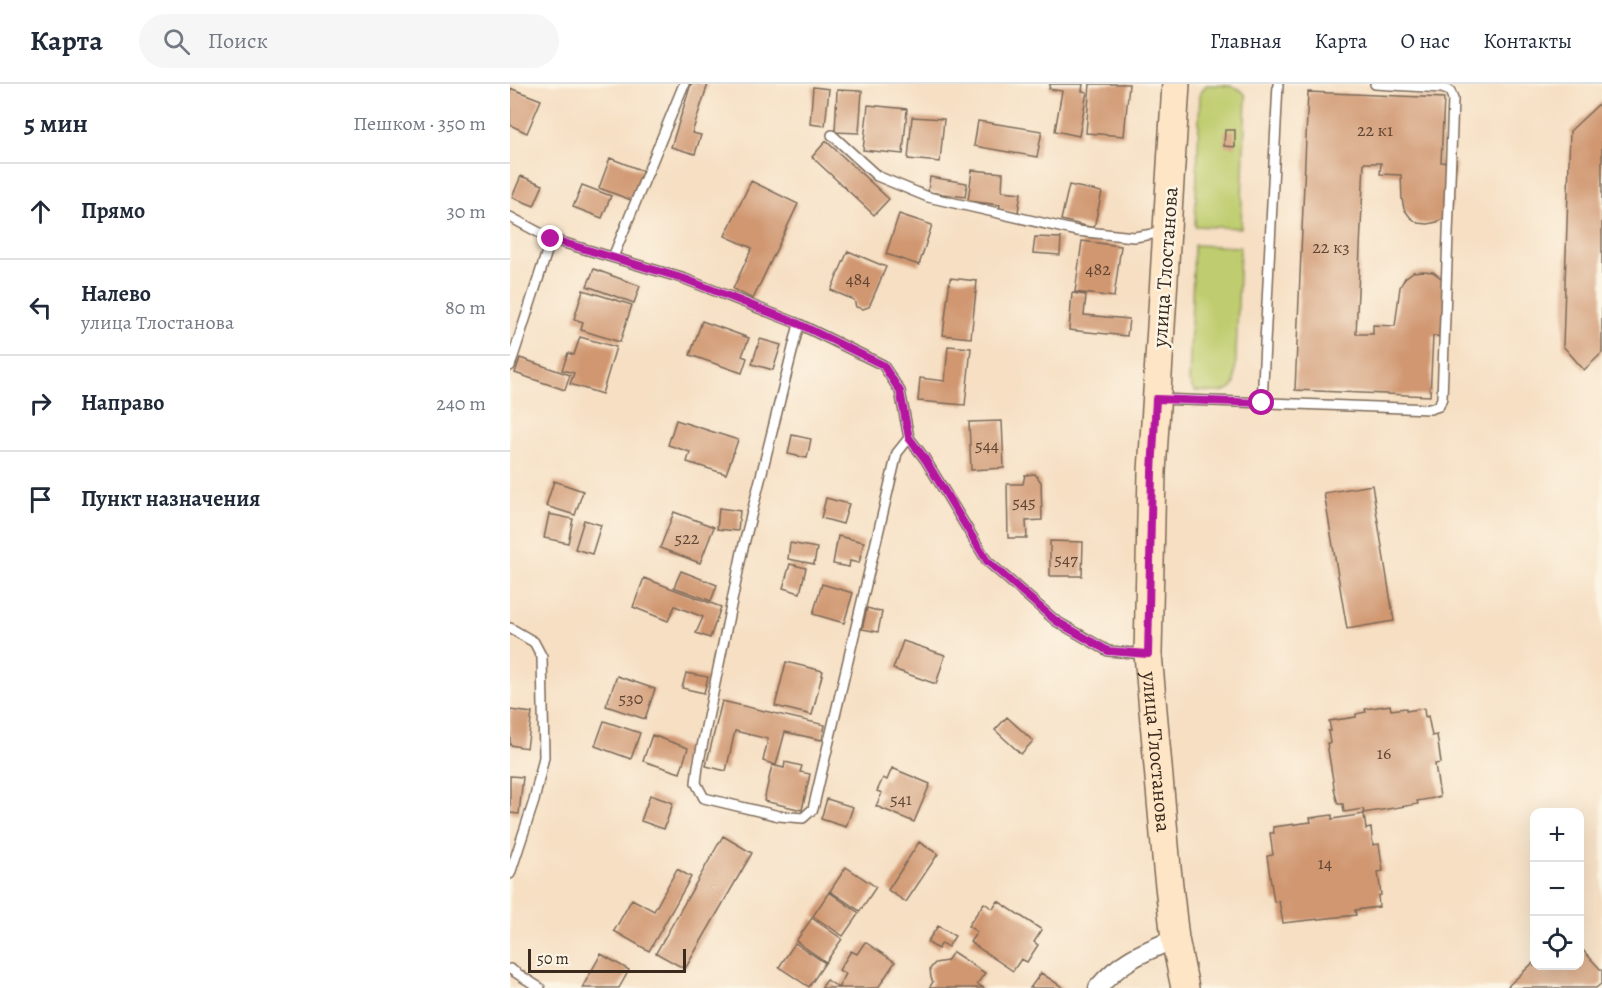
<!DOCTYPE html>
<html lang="ru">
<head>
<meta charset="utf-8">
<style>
  :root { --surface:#fff; --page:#f6f6f7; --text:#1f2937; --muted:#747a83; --line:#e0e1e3 }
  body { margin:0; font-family:Alegreya,serif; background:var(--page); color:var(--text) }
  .controls { position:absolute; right:18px; bottom:18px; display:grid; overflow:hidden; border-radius:12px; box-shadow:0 6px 24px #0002 }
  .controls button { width:54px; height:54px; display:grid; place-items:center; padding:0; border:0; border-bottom:2px solid var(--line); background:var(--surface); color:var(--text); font:30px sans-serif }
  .scale { position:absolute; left:18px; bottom:15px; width:158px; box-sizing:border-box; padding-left:6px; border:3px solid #3b2a1e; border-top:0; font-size:16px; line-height:21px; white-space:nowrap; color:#3b2a1e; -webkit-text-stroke:4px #fcf5e5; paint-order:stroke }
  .stop { position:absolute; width:18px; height:18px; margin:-14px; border:4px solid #b5179e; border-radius:50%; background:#fff }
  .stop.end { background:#b5179e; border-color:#fff; box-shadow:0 2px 6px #0008 }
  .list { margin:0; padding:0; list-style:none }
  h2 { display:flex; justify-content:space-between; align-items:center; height:78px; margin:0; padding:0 24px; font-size:26px }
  h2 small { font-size:20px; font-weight:400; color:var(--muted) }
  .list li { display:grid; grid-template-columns:39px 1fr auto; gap:18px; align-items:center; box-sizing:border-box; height:96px; padding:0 24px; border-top:2px solid var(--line) }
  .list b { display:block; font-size:22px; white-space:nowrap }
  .list p { margin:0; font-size:20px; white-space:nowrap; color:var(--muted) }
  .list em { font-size:20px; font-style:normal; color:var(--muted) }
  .icon { flex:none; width:33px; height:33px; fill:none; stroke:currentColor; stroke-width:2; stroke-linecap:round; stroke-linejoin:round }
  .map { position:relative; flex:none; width:1092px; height:904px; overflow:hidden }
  header { display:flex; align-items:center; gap:36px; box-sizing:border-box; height:84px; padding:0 30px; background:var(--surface); border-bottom:2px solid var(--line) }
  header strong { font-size:28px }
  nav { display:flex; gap:33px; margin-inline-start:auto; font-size:21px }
  .search { width:420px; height:54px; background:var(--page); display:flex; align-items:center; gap:15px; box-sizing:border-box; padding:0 21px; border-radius:33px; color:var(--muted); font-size:22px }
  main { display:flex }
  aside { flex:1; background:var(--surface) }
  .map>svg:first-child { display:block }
  .green { fill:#bfcd6f; stroke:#7d7c46; stroke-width:1.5 }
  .building { fill:#d09771 }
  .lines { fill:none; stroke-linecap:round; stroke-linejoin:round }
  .lane-casing { stroke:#7c6958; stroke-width:12 }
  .street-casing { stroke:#7c6958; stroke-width:21 }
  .secondary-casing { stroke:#7c6958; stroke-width:30 }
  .lane { stroke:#fff; stroke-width:9 }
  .street { stroke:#fff; stroke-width:18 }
  .secondary { stroke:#fde5c5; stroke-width:27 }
  .route { stroke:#b5179e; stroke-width:8 }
  .labels { text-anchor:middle; stroke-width:5; stroke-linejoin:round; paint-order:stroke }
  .number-label { font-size:18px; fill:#604533 }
  .street-label { font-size:21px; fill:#3b2a1e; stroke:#fcf5e5 }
</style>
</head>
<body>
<header>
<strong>Карта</strong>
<div class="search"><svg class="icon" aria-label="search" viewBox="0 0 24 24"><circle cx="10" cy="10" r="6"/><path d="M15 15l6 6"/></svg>Поиск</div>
<nav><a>Главная</a><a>Карта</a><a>О нас</a><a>Контакты</a></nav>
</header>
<main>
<aside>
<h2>5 мин<small>Пешком · 350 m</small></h2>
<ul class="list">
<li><svg class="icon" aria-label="ahead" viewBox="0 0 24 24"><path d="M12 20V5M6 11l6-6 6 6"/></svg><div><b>Прямо</b></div><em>30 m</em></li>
<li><svg class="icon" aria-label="left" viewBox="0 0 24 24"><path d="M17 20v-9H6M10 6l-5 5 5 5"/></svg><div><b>Налево</b><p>улица Тлостанова</p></div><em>80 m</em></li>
<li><svg class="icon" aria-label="right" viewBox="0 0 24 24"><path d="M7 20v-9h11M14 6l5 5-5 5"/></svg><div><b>Направо</b></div><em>240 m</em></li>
<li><svg class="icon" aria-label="arrive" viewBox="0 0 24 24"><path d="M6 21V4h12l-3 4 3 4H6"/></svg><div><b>Пункт назначения</b></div></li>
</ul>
</aside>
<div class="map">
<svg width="1092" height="904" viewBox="0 0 1092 904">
  <rect width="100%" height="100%" fill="#fcf5e5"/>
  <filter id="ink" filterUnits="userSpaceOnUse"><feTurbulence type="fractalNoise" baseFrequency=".0167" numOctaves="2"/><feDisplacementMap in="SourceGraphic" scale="12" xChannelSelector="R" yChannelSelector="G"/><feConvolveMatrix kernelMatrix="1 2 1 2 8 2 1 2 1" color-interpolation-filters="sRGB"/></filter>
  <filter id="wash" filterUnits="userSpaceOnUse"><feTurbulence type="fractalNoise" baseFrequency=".008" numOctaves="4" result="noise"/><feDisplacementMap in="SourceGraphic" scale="24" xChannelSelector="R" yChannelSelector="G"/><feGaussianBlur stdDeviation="1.35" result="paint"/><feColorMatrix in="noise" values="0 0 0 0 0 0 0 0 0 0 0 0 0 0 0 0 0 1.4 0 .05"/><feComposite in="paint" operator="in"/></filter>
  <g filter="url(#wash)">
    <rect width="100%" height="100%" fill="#f6dfc3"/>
    <path class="green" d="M696 1C710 1 730 0 736 12L731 144 685 142 690 10Z
      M684 161 730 163 725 299C718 313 698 307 684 307L679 297Z"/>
    <g id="blocks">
      <path class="building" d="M181 0H198L182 49 191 51 185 70 161 63Z
        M540 0H573L572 7 577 8 569 52 545 47 552 7 539 5Z
        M580 0H619L614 52 576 49Z
        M303 3 319 5 315 42 300 40Z
        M0 4 31 16 17 49 0 41Z
        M327 6 352 7 349 49 325 48Z
        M798 8 934 14 931 78 946 79 941 124 936 133 927 138 918 140 908 139 900 133 894 125 892 115 891 91 870 90 871 79H854L846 250H863V241L885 242 890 203 895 194 903 188 913 187 923 188 931 194 937 202 938 253 923 252 920 312 785 306Z
        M1092 17V269L1074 286 1053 262 1060 47Z
        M358 21 397 25 393 70 353 66Z
        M402 33 434 35 430 78 398 75Z
        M468 37 532 47 527 73 464 62Z
        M715 46H725V63L714 62Z
        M316 57 379 115 364 131 302 73Z
        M100 74 133 87 121 116 89 104Z
        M462 86 493 89 492 107 511 109 508 128 489 126 490 121 458 117Z
        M11 92 33 101 24 122 2 113Z
        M420 93 457 99 455 113 418 108Z
        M241 97 288 120 243 215 223 205 242 164 215 152Z
        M72 101 101 112 92 134 63 123Z
        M559 101 592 108 584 144 551 136Z
        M389 130 422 141 409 181 376 170Z
        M525 153 551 154 550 171 523 169Z
        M572 157 611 162 604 213 565 208Z
        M338 167 376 183 359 223 353 225 346 223 344 216 321 206Z
        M84 185 130 202 124 219 77 202Z
        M440 194 467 197 461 254 433 251Z
        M73 206 122 221 110 258 71 246 73 238 64 235Z
        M562 209 576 211 574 231 619 235 617 252 559 246Z
        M192 237 239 254 232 272 237 274 232 289 180 271Z
        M70 253 106 263 92 310 60 300 64 289 52 286 58 269 64 271Z
        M250 255 271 261 263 286 242 280Z
        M438 262 461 264 455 321 408 317 410 294 435 297Z
        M10 274 60 291 55 306 5 289Z
        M166 336 228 356 216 390 177 378 180 368 158 361Z
        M492 337 494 384 461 386 459 338Z
        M282 351 301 355 297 374 278 370Z
        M525 390 531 398 532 436 516 437 517 454H498L497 400H513L515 391Z
        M44 397 73 407 65 431 36 422Z
        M862 401 884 537 837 545 814 409Z
        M316 414 339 420 333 440 311 434Z
        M209 424 230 427 228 447 207 445Z
        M164 428 204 443 190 479 150 464Z
        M39 430 63 435 58 459 34 454Z
        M74 436 91 441 82 470 65 465Z
        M328 452 354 458 349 479 340 477 339 483 323 480Z
        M540 457 573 458 572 492H540Z
        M280 459 307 464 304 480 278 475Z
        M280 480 296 484 290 509 273 504Z
        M171 487 207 501 201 517 164 503Z
        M134 494 211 523 200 554 186 549 193 533 165 522 158 537 123 523Z
        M312 500 343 509 334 539 303 530Z
        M357 524 372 528 368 548 352 545Z
        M393 557 435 571 426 600 383 585Z
        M276 578 313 587 302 631 265 622Z
        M176 589 198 593 194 609 172 604Z
        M107 592 145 605 135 635 96 622Z
        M212 617 315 641 312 656 275 648 266 681 253 677 258 655 225 647 216 687 196 682Z
        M880 621 881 626 896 624V627L914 624 915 633 918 632 922 652 927 651 931 679 925 680 930 713 907 717 908 720 854 729 853 725 834 728 833 720H828L825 709 817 659H820L818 647H821L819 637 846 633V630L856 628 855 625Z
        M0 626 22 629 17 664 0 661Z
        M497 633 523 657 511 670 485 646Z
        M94 637 130 649 121 675 85 662Z
        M142 651 178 664 170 689 133 677Z
        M275 678 292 682 290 688 300 690 292 726 254 717 262 681 274 684Z
        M382 684 420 700 404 738 366 722 372 709 367 707 373 694 377 696Z
        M0 692 13 693 9 730 0 729Z
        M140 711 163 719 154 745 131 737Z
        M317 715 343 723 336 743 311 735Z
        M854 730 856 745 861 744 863 761 869 760 873 787 868 788 871 811 868 812 869 823 845 826 846 831 773 839 769 817 764 818 757 772 763 771 760 749H764L763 743 801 738 800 734 822 731V735Z
        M213 752 242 769 175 885 146 869Z
        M409 758 428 770 396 818 378 806Z
        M336 783 366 803 350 827 320 807Z
        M167 785 181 793 139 867 104 847 122 815 144 827Z
        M319 808 349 829 333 852 303 832Z
        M488 817 532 846 524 858 528 861 517 878 511 875 503 887 460 858 467 848 458 842 474 819 483 825Z
        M302 834 332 855 316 878 286 857Z
        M428 842 445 852 438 863 432 859 428 865 417 858Z
        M355 858 385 878 368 904H332L329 902 336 890 329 886 341 867 347 870Z
        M285 859 315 879 299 903 269 883Z
        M1070 863 1092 887V899L1086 904H996L1024 878V882H1070Z
        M443 868 475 889 467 900 474 904H419L423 898 421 894 420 885 425 879 437 877Z
        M91 870 119 886 109 904H72Z
        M531 889 554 904H520Z
        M317 896 329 904H311Z"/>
    </g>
  </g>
  <g filter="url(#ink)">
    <use href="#blocks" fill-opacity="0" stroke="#7c6958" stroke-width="1.5"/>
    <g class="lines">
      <defs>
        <path id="lane" d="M322 51 367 92 418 113 567 147 624 153 655 148
          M0 133 41 155 175 195 289 240 373 281 390 307 399 354 415 375 477 477 546 537 598 567 636 570
          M103 173 174 0
          M289 240 232 468 188 682 186 699 194 714 269 732 293 734 303 725 387 369 399 354
          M0 282 41 155
          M649 315 920 325 929 322 932 314 943 15 940 7 932 4 865 0
          M752 319 768 0
          M0 544 24 558 32 573 34 673 24 717 0 790
          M0 885 30 904"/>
        <path id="street" d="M588 904C610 877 633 868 665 855"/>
        <g id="secondary">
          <path id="s1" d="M666 0 642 388 638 570 657 784 665 855 675 904"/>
        </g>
      </defs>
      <use href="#lane" class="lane-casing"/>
      <use href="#street" class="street-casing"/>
      <use href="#secondary" class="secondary-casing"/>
      <use href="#lane" class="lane"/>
      <use href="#street" class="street"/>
      <use href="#secondary" class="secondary"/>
    </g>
  </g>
  <g class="lines" filter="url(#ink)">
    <path class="route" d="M41 155 175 195 289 240 373 281 390 307 399 354 415 375 477 477 546 537 598 567 638 570 642 388 646 315 752 319"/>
  </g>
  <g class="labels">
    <g class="number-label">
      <text x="865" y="52">22 к1</text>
      <text x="821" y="169">22 к3</text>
      <text x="588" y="191">482</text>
      <text x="348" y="201">484</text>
      <text x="477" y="367">544</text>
      <text x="514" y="424">545</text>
      <text x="177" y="460">522</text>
      <text x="556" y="481">547</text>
      <text x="121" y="620">530</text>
      <text x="874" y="675">16</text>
      <text x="391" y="721">541</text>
      <text x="815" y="785">14</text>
    </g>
    <g class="street-label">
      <text transform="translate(655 183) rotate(-86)" y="7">улица Тлостанова</text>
      <text dy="7" stroke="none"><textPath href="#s1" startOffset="669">улица Тлостанова</textPath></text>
    </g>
  </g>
</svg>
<div class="controls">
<button>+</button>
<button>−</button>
<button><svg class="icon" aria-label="locate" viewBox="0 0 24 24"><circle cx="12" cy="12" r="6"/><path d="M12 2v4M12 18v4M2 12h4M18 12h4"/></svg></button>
</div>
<div class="scale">50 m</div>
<div class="stop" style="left:752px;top:319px"></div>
<div class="stop end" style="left:41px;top:155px"></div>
</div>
</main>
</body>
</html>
